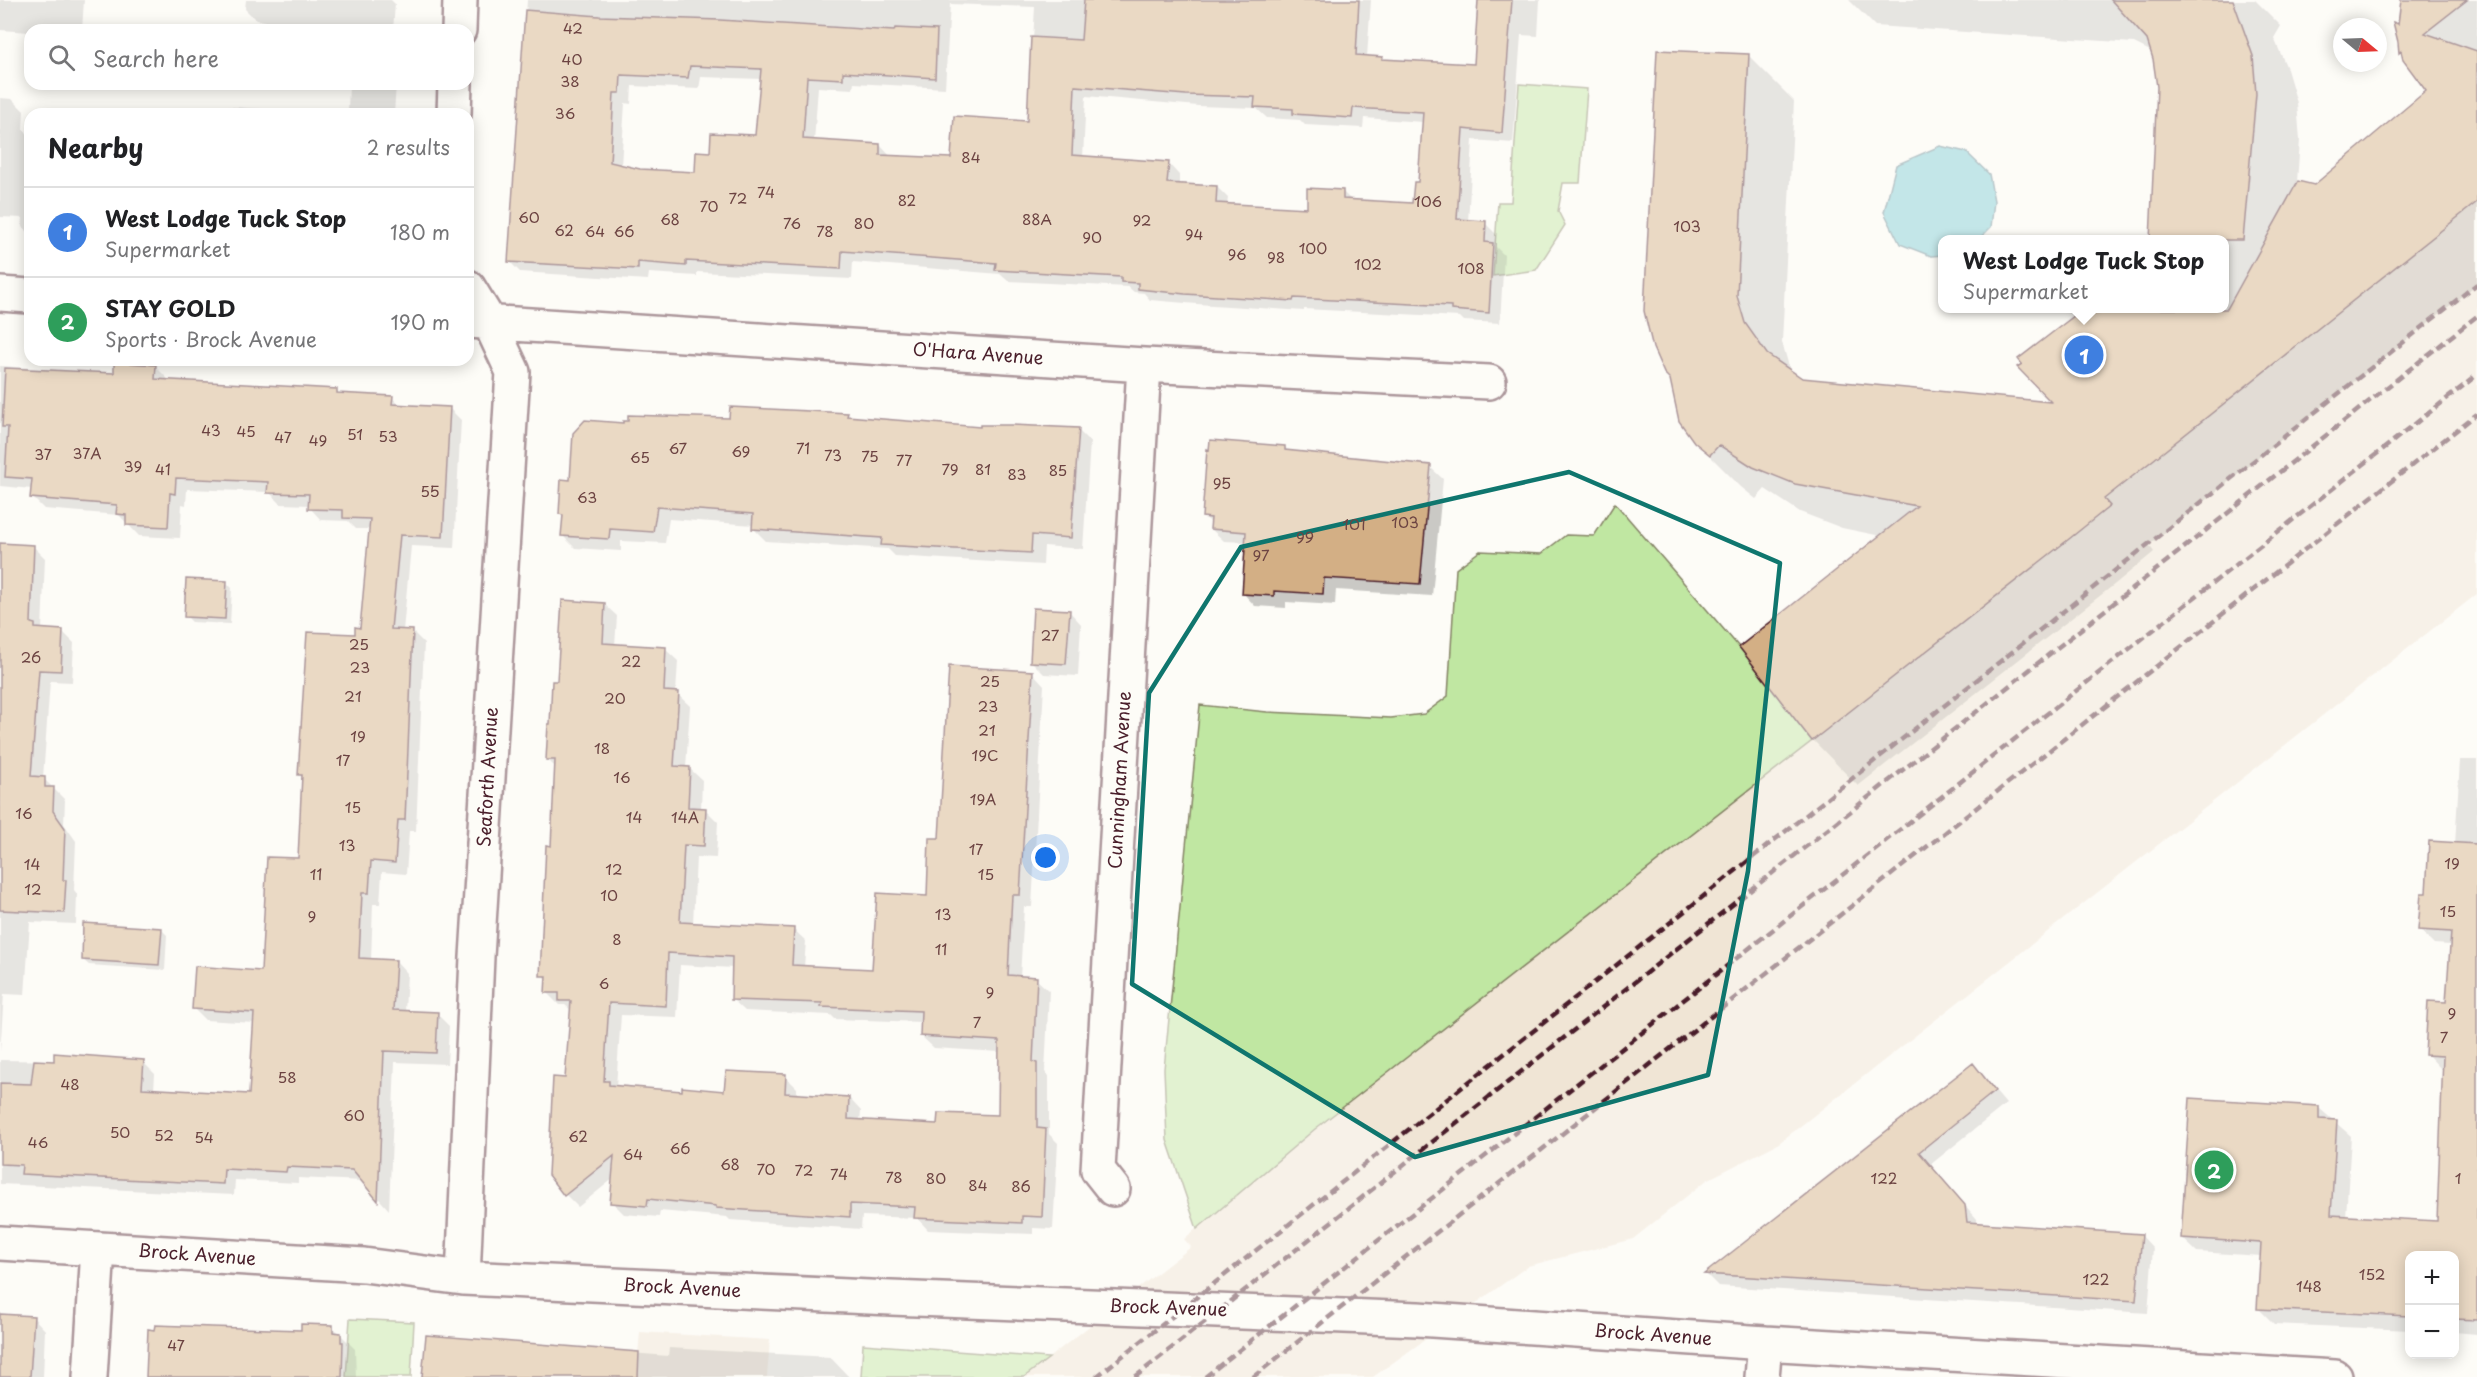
<!DOCTYPE html>
<html lang="en">
<head>
<meta charset="utf-8">
<style>
  :root { --surface:#fff; --page:#f2f2f2; --text:#202124; --muted:#757577; --line:#e0e0e0; --accent:#4a1f2b }
  body { margin:0; font-family:"Playpen Sans",sans-serif; background:var(--page); color:var(--text) }
  .controls { position:absolute; right:18px; bottom:18px; display:grid; overflow:hidden; border-radius:12px; box-shadow:0 3px 15px #0003 }
  .controls button { width:54px; height:54px; display:grid; place-items:center; padding:0; border:0; border-bottom:2px solid var(--line); background:var(--surface); color:var(--text); font:30px sans-serif }
  .compass { position:absolute; left:2333px; top:18px; width:54px; height:54px; border-radius:50%; background:var(--surface); box-shadow:0 3px 15px #0003; rotate:109deg }
  .you { position:absolute; left:1046px; top:858px; width:21px; height:21px; margin:-15px; border:4px solid #fff; border-radius:50%; background:#1a73e8; box-shadow:0 0 0 9px #1a73e833 }
  .badge { display:grid; place-items:center; width:39px; height:39px; border-radius:50%; background:var(--accent); color:#fff; font-size:20px; font-weight:700 }
  .pin { position:absolute; translate:-50% -50%; border:3px solid #fff; box-shadow:0 2px 6px #0006 }
  .popup { position:absolute; left:1938px; top:235px; width:291px; height:78px; box-sizing:border-box; display:grid; place-content:center; border-radius:12px; background:var(--surface); filter:drop-shadow(0 2px 4px #0005); font-size:20px; white-space:nowrap; color:var(--muted) }
  .popup b { font-size:22px; color:var(--text) }
  .popup::after { content:''; position:absolute; left:50%; top:100%; margin-left:-12px; border:12px solid transparent; border-top-color:var(--surface) }
  .list { margin:0; padding:0; list-style:none }
  h2 { display:flex; justify-content:space-between; align-items:center; height:78px; margin:0; padding:0 24px; font-size:26px }
  h2 small { font-size:20px; font-weight:400; color:var(--muted) }
  .list li { display:grid; grid-template-columns:39px 1fr auto; gap:18px; align-items:center; box-sizing:border-box; height:90px; padding:0 24px; border-top:2px solid var(--line) }
  .list b { display:block; font-size:22px; white-space:nowrap }
  .list p { margin:0; font-size:20px; white-space:nowrap; color:var(--muted) }
  .list em { font-size:20px; font-style:normal; color:var(--muted) }
  .icon { flex:none; width:33px; height:33px; fill:none; stroke:currentColor; stroke-width:2; stroke-linecap:round; stroke-linejoin:round }
  .map { position:relative; flex:none; width:2477px; height:1377px; overflow:hidden }
  .search { position:absolute; background:var(--surface); box-shadow:0 3px 15px #0003; left:24px; top:24px; width:450px; height:66px; display:flex; align-items:center; gap:15px; box-sizing:border-box; padding:0 21px; border-radius:18px; color:var(--muted); font-size:22px }
  .panel { position:absolute; background:var(--surface); box-shadow:0 3px 15px #0003; left:24px; top:108px; width:450px; height:258px; border-radius:18px }
  .map>svg:first-child { display:block }
  .built { fill:#f0e5d5 }
  .green { fill:#c0e7a2; stroke:#858366; stroke-width:1.5 }
  .water { fill:#7bccd5; stroke:#678791; stroke-width:1.5 }
  .shadow { fill:#0003; fill-rule:evenodd }
  .building { fill:#d3af85; stroke:#4a1f2b; stroke-width:1.5; fill-rule:evenodd }
  .lines { fill:none; stroke-linecap:round; stroke-linejoin:round }
  .minor-casing { stroke:#4a1f2b; stroke-width:38 }
  .minor { stroke:#fdfcf7; stroke-width:33 }
  .rail { stroke:#4a1f2b; stroke-width:4.5; stroke-dasharray:9 4.5; stroke-linecap:butt }
  .marked { fill:none; stroke:#0f766e; stroke-width:4.5; stroke-linejoin:round }
  .labels { text-anchor:middle; stroke-width:6; stroke-linejoin:round; paint-order:stroke }
  .number-label { font-size:15px; fill:#6c4342 }
  .street-label { font-size:18px; fill:#4a1f2b; stroke:#fdfcf7 }
</style>
</head>
<body>
<div class="map">
<svg width="2477" height="1377" viewBox="0 0 2477 1377">
  <rect width="100%" height="100%" fill="#fdfcf7"/>
  <filter id="ink" filterUnits="userSpaceOnUse"><feTurbulence type="fractalNoise" baseFrequency=".0167" numOctaves="2"/><feDisplacementMap in="SourceGraphic" scale="12" xChannelSelector="R" yChannelSelector="G"/><feConvolveMatrix kernelMatrix="1 2 1 2 8 2 1 2 1" color-interpolation-filters="sRGB"/></filter>
  <g filter="url(#ink)">
    <path class="built" d="M2477 202V594L1779 1143 1707 1180 1633 1239 1528 1266 1373 1377H1024L1191 1247 1184 1239 1315 1129 2069 539 2110 506 2104 499Z
      M640 1332 770 1340 767 1377H636Z"/>
    <path class="green" d="M1519 84 1587 89 1580 183H1563L1558 211 1565 225 1536 270 1493 276 1498 202H1511Z
      M1615 503 1739 647 1812 741 1315 1129 1197 1229 1167 1140 1164 1069 1200 705 1267 712 1391 718 1424 714 1448 696 1456 569 1480 551 1541 554 1566 535 1594 536Z
      M350 1319 414 1322 411 1377H346Z
      M863 1344 1049 1358 1024 1377H861Z"/>
    <path class="water" d="M1940 146 1966 152 1989 174 1994 201 1991 227 1979 239 1943 240V255L1931 256 1900 244 1884 212 1896 165Z"/>
    <path class="shadow" d="M0 0H84L82 30H30V32L0 30Z
      M246 0H391L395 4 393 30 271 28 264 21 256 20 245 9Z
      M527 0H1371L1367 57 1382 58 1385 61 1476 65 1479 0H1540L1538 36 1521 35 1513 143 1473 140 1468 222 1485 223 1496 234V247L1504 255 1500 323 1464 321 1460 317 1304 309V311L1197 304 1150 300 1144 293 1134 292 1128 287 1008 281 1000 274 853 262 852 279 697 272V276L649 273 648 280 520 272 509 261ZM950 4 1035 7 1028 122 952 160 891 157 880 145 814 142 818 87 853 89 854 83 945 88ZM701 77 762 79 757 136 712 154 696 173 640 170 621 166 625 103 631 104 632 86 699 89ZM1086 96 1198 106 1256 108 1267 118 1300 120 1305 125 1363 128 1364 118 1423 122 1419 184 1414 205 1352 201 1343 192 1308 210 1227 205 1228 198 1217 187 1179 185V175L1168 163 1083 158Z
      M1849 0H2255L2281 26 2274 38 2286 66 2297 103 2300 140 2297 182 2314 187 2428 92 2403 0H2477V284L2149 545 2154 552 2115 584 1858 786 1813 740 1741 647 1881 536 1842 528 1800 512 1765 489 1756 499 1741 487 1695 441 1749 56 1794 101 1782 342 1790 370 1801 379 2054 404 2021 359 2085 308H2119L2147 337 2148 308H2225V240L2158 87 2152 52 2134 43 1875 26Z
      M349 84H396L394 114H179L180 111 215 113V106L331 113V110L348 111Z
      M0 98 12 99 24 111 23 129 30 136V234L22 226 23 218 0 217Z
      M0 366 115 374 155 366 167 378V381L336 390 341 395 392 397 400 406 449 408 461 420 454 548 411 546 403 631H412L424 643 416 831H409L406 874 382 872 380 904H373L371 960 396 961 407 973 405 1012 437 1014 449 1026 447 1064 395 1062 389 1210 363 1181 298 1178V1183L235 1180 234 1195 0 1184V1060L143 1062 155 1074 154 1090 250 1096 254 1023 205 1020 193 1008 263 972 299 860 303 778 299 774 361 629 370 529H356L348 521 321 520 310 508V505L281 504 269 492 187 489 186 505 182 504 180 538 139 536 119 515 44 509 32 497V489L0 486Z
      M847 415 850 418 981 429 1078 430 1090 442 1083 549 1044 546 1043 565 895 556 888 549 766 541 754 529V525L669 519 665 543 621 541V551L575 548 563 536 564 518 560 514 572 481 624 424Z
      M1285 447 1289 452 1430 467 1443 479 1432 596 1336 590 1335 605 1286 602V608L1255 606 1243 593 1247 542 1224 541 1211 529 1212 524 1204 516Z
      M0 545 34 547 45 558 42 630 63 632 74 643 72 682 50 681 43 778 65 800 64 824 76 841 74 890 77 894 76 924 30 922 25 995 4 994 0 1052Z
      M226 582 232 588 230 624 192 622 186 616Z
      M604 604 617 616 615 646 665 649 678 661 676 693 690 706 686 768H689L702 780 701 809H705L718 822 716 858 696 857 693 924 793 929 806 941 804 967 873 970 928 898 940 840 1032 672 1044 685 1032 907H1024L1020 978 1036 979 1049 991 1045 1072 1049 1076V1134L1058 1143 1053 1229 1033 1228V1234L928 1230 917 1218 862 1216 861 1229 730 1220 727 1217 660 1211 659 1217 624 1214 612 1202 614 1178 578 1207 566 1195V1079L572 1011 565 1005H559L546 992 547 980 542 975 556 768 547 759 559 683ZM680 965 733 968 732 999 745 1011 831 1015 835 1019 922 1022 921 1036 934 1048 1000 1052 999 1117 939 1125 860 1121 861 1111 849 1098 797 1095V1088L785 1076 726 1092 683 1093 616 1087 621 1015 677 1017Z
      M1069 611 1081 624 1078 676 1044 674 1031 661Z
      M2460 760H2477V1334L2454 1332V1256H2410V1330L2274 1324 2259 1309 2262 1256 2197 1252 2182 1238 2319 1108 2351 1136 2346 1218 2438 1223 2444 1069H2441L2427 1054 2447 1003 2450 945 2434 944 2419 929 2427 895 2455 845Z
      M161 929 167 935 165 970 89 965 83 960Z
      M1973 1065 2006 1104 1930 1165 1977 1219V1224L2141 1235 2153 1248 2148 1313 1718 1286 1706 1274Z
      M0 1315 33 1317 45 1330 43 1377H0Z
      M333 1327 355 1349 356 1377H148L302 1332Z
      M427 1336 668 1356 669 1348 830 1357 849 1377H424Z"/>
    <path class="building" d="M1084 0H1359L1356 55 1383 57 1382 59 1474 64 1478 0H1512L1502 133 1463 129 1457 219 1486 221 1485 242 1493 243 1489 313 1451 310V306L1294 298 1293 301 1185 294 1138 289V283L1121 282V277L995 270 996 263 842 251 841 269 686 261V266L638 262V269L508 262 525 10 599 16 720 20 894 31 895 28 937 30 935 78 843 72V79L807 77 803 139 880 144V155L951 158 954 116 1027 121 1031 37 1081 40ZM690 66 761 69 755 135 711 133 710 152 696 151 695 172 640 169 610 162 614 93H620L621 75 688 78ZM1075 86 1186 95 1255 97 1254 107 1293 109V114L1352 118 1353 108 1423 112 1418 182H1414L1412 203 1343 199V190L1307 188V208L1216 203 1217 186 1167 183 1169 162 1072 155Z
      M2111 0H2233L2253 56 2256 94 2243 240H2150L2157 87 2153 59 2147 40Z
      M2401 0H2467L2425 33 2477 51V202L2104 499 2110 506 2069 539 1812 741 1739 647 1917 506 1795 484 1753 467 1719 445 1710 455 1694 442 1679 421 1670 379 1664 373 1653 348 1644 311 1657 50 1749 54 1737 296 1745 323 1767 354 1802 378 2051 402 2017 367 2022 364 2018 359 2083 309H2227L2298 181 2314 185 2426 91 2403 60 2401 51 2399 53 2398 42 2393 22 2398 24Z
      M114 362 156 365 155 379 337 389V393L393 396 392 404 450 407 443 537 400 535 391 629 413 630 405 820H398L395 863 371 861 369 893H362L359 958 396 960 393 1010 438 1012 436 1053 384 1051 378 1201 352 1170 287 1167 286 1172 224 1169 223 1184 21 1174 22 1165 0 1164V1083L31 1084 34 1060 54 1061V1053L144 1060 142 1088 249 1094 254 1013 192 1009 195 966 261 971 267 857 298 858 302 775H298L307 632 355 634V627L360 628 370 519 343 518V510L308 509 309 494 267 493 268 482 176 478 175 494 170 493 168 527 126 525V515L116 514 117 505 30 498 32 479 5 477 8 427H2L5 368 114 373Z
      M730 407 848 413 847 416 980 427V425H1012L1079 428 1071 538 1032 535 1031 553 881 545 882 538 752 529 753 514 657 507 653 532 610 529 609 539 561 536 563 515 559 514 561 479 570 480 573 433 585 420 623 423V421H628V415L729 418Z
      M1210 440 1285 446V450L1431 465 1420 584 1324 578 1323 594 1274 591V596L1242 594 1246 532 1210 529 1211 518 1202 517 1207 449 1209 450Z
      M0 543 34 545 31 623 35 624V628L63 630 61 671 39 670 31 776 45 777V787H54L53 811 65 828 63 880H66L64 913 0 910Z
      M186 579 227 581 225 619 184 617Z
      M562 600 605 603 603 643 666 647 664 691 679 692 674 766 690 767 688 807 706 808 704 846 684 845 680 922 794 928 792 965 872 969 877 893 927 896 929 838H939L949 666 1033 671 1020 895H1012L1008 975 1037 977 1033 1062 1037 1063V1128L1046 1129 1042 1217 1022 1216V1223L914 1218 915 1207 850 1204V1217L716 1208V1206L648 1199 647 1206 610 1203 614 1156 564 1196 548 1175 553 1077 565 1078 571 1001H559V993H545L546 976H540L546 845 551 846 555 760H546L548 724H550L552 681H557ZM668 953 732 957 731 1000 822 1003 821 1007 921 1011 920 1036 999 1041 998 1115 938 1113 937 1124 848 1119 849 1097 785 1093 786 1074 726 1071 724 1091 682 1087V1091L609 1085V1081H604L609 1003 666 1006Z
      M1033 608 1070 610 1066 664 1030 662Z
      M2429 841 2477 844V1320L2454 1319V1256H2409V1316L2257 1309 2261 1243 2181 1238 2190 1098 2319 1106V1119L2337 1120 2331 1215 2437 1221 2443 1056 2425 1055 2428 1001 2446 1002 2451 932 2418 930 2421 893H2426Z
      M83 923 162 928 159 965 82 960Z
      M1973 1063 1995 1091 1919 1152 1965 1205 1967 1222 2142 1234 2136 1301 1704 1274Z
      M0 1314 34 1316 30 1377H0Z
      M301 1324 333 1325V1332L341 1333V1342H343L342 1377H146L148 1329 154 1330 155 1325 301 1330Z
      M426 1335 639 1352 638 1377H422Z"/>
    <g class="lines">
      <defs>
        <path id="minor" d="M459 30 460 0
          M454 114 455 84
          M0 294 30 296
          M468 321 1144 365 1489 382
          M1113 1189 1098 1170 1144 365
          M0 1243 364 1265 463 1278 891 1298 1418 1319 1765 1343 2335 1377
          M463 1278 477 957 513 372 490 323 468 287
          M90 1377 98 1249
          M1762 1377 1765 1343"/>
      </defs>
      <use href="#minor" class="minor-casing"/>
      <use href="#minor" class="minor"/>
      <path class="rail" d="M1096 1377 2477 284
        M1135 1377 2477 316
        M1205 1377 2477 375
        M1253 1377 2477 414"/>
    </g>
  </g>
  <path d="M0 0H2477V1377H0ZM1569 472 1780 563 1748 871 1708 1075 1415 1157 1132 984 1149 693 1241 547Z" fill="#fdfcf7" fill-opacity=".55" fill-rule="evenodd"/>
  <path class="marked" d="M1569 472 1780 563 1748 871 1708 1075 1415 1157 1132 984 1149 693 1241 547Z"/>
  <g class="labels">
    <g class="number-label">
      <text x="573" y="34">42</text>
      <text x="572" y="65">40</text>
      <text x="570" y="87">38</text>
      <text x="565" y="119">36</text>
      <text x="971" y="163">84</text>
      <text x="766" y="198">74</text>
      <text x="738" y="204">72</text>
      <text x="907" y="206">82</text>
      <text x="1428" y="207">106</text>
      <text x="709" y="212">70</text>
      <text x="529" y="223">60</text>
      <text x="670" y="225">68</text>
      <text x="1037" y="225">88A</text>
      <text x="1142" y="226">92</text>
      <text x="792" y="229">76</text>
      <text x="864" y="229">80</text>
      <text x="1687" y="232">103</text>
      <text x="564" y="236">62</text>
      <text x="595" y="237">64</text>
      <text x="624" y="237">66</text>
      <text x="825" y="237">78</text>
      <text x="1194" y="240">94</text>
      <text x="1092" y="243">90</text>
      <text x="1313" y="254">100</text>
      <text x="1237" y="260">96</text>
      <text x="1276" y="263">98</text>
      <text x="1368" y="270">102</text>
      <text x="1471" y="274">108</text>
      <text x="211" y="436">43</text>
      <text x="246" y="437">45</text>
      <text x="355" y="440">51</text>
      <text x="388" y="442">53</text>
      <text x="283" y="443">47</text>
      <text x="318" y="446">49</text>
      <text x="678" y="454">67</text>
      <text x="803" y="454">71</text>
      <text x="741" y="457">69</text>
      <text x="87" y="459">37A</text>
      <text x="43" y="460">37</text>
      <text x="833" y="461">73</text>
      <text x="870" y="462">75</text>
      <text x="640" y="463">65</text>
      <text x="904" y="466">77</text>
      <text x="133" y="472">39</text>
      <text x="163" y="475">41</text>
      <text x="950" y="475">79</text>
      <text x="983" y="475">81</text>
      <text x="1058" y="476">85</text>
      <text x="1017" y="480">83</text>
      <text x="1222" y="489">95</text>
      <text x="430" y="497">55</text>
      <text x="587" y="503">63</text>
      <text x="1405" y="528">103</text>
      <text x="1354" y="530">101</text>
      <text x="1305" y="543">99</text>
      <text x="1261" y="561">97</text>
      <text x="1050" y="641">27</text>
      <text x="359" y="650">25</text>
      <text x="31" y="663">26</text>
      <text x="631" y="667">22</text>
      <text x="360" y="673">23</text>
      <text x="990" y="687">25</text>
      <text x="353" y="702">21</text>
      <text x="615" y="704">20</text>
      <text x="988" y="712">23</text>
      <text x="987" y="736">21</text>
      <text x="358" y="742">19</text>
      <text x="602" y="754">18</text>
      <text x="985" y="761">19C</text>
      <text x="343" y="766">17</text>
      <text x="622" y="783">16</text>
      <text x="983" y="805">19A</text>
      <text x="353" y="813">15</text>
      <text x="24" y="819">16</text>
      <text x="634" y="823">14</text>
      <text x="685" y="823">14A</text>
      <text x="347" y="851">13</text>
      <text x="976" y="855">17</text>
      <text x="2452" y="869">19</text>
      <text x="32" y="870">14</text>
      <text x="614" y="875">12</text>
      <text x="316" y="880">11</text>
      <text x="986" y="880">15</text>
      <text x="33" y="895">12</text>
      <text x="609" y="901">10</text>
      <text x="2448" y="917">15</text>
      <text x="943" y="920">13</text>
      <text x="312" y="922">9</text>
      <text x="617" y="945">8</text>
      <text x="941" y="955">11</text>
      <text x="604" y="989">6</text>
      <text x="990" y="998">9</text>
      <text x="2452" y="1019">9</text>
      <text x="977" y="1028">7</text>
      <text x="2444" y="1043">7</text>
      <text x="287" y="1083">58</text>
      <text x="70" y="1090">48</text>
      <text x="354" y="1121">60</text>
      <text x="120" y="1138">50</text>
      <text x="164" y="1141">52</text>
      <text x="578" y="1142">62</text>
      <text x="204" y="1143">54</text>
      <text x="38" y="1148">46</text>
      <text x="680" y="1154">66</text>
      <text x="633" y="1160">64</text>
      <text x="730" y="1170">68</text>
      <text x="766" y="1175">70</text>
      <text x="804" y="1176">72</text>
      <text x="839" y="1180">74</text>
      <text x="894" y="1183">78</text>
      <text x="936" y="1184">80</text>
      <text x="1884" y="1184">122</text>
      <text x="2458" y="1184">1</text>
      <text x="978" y="1191">84</text>
      <text x="1021" y="1192">86</text>
      <text x="2372" y="1280">152</text>
      <text x="2096" y="1285">122</text>
      <text x="2309" y="1292">148</text>
      <text x="176" y="1351">47</text>
    </g>
    <g class="street-label">
      <text transform="translate(978 354) rotate(4)" y="6">O'Hara Avenue</text>
      <text transform="translate(488 777) rotate(-87)" y="6">Seaforth Avenue</text>
      <text transform="translate(1120 780) rotate(-87)" y="6">Cunningham Avenue</text>
      <text transform="translate(197 1255) rotate(4)" y="6">Brock Avenue</text>
      <text transform="translate(682 1288) rotate(3)" y="6">Brock Avenue</text>
      <text transform="translate(1168 1308) rotate(2)" y="6">Brock Avenue</text>
      <text transform="translate(1653 1335) rotate(4)" y="6">Brock Avenue</text>
    </g>
  </g>
</svg>
<div class="controls">
<button>+</button>
<button>−</button>
</div>
<svg class="compass" viewBox="-18 -18 36 36"><path d="M0-13l5 13h-10z" fill="#e53935"/><path d="M0 13l5-13h-10z" fill="#757577"/></svg>
<div class="you"></div>
<div class="pin badge" style="left:2084px;top:355px;background:#3f7fe0">1</div>
<div class="popup"><b>West Lodge Tuck Stop</b>Supermarket</div>
<div class="pin badge" style="left:2214px;top:1170px;background:#2e9e5b">2</div>
<div class="search"><svg class="icon" aria-label="search" viewBox="0 0 24 24"><circle cx="10" cy="10" r="6"/><path d="M15 15l6 6"/></svg>Search here</div>
<section class="panel">
<h2>Nearby<small>2 results</small></h2>
<ul class="list">
<li><span class="badge" style="background:#3f7fe0">1</span><div><b>West Lodge Tuck Stop</b><p>Supermarket</p></div><em>180 m</em></li>
<li><span class="badge" style="background:#2e9e5b">2</span><div><b>STAY GOLD</b><p>Sports · Brock Avenue</p></div><em>190 m</em></li>
</ul>
</section>
</div>
</body>
</html>
